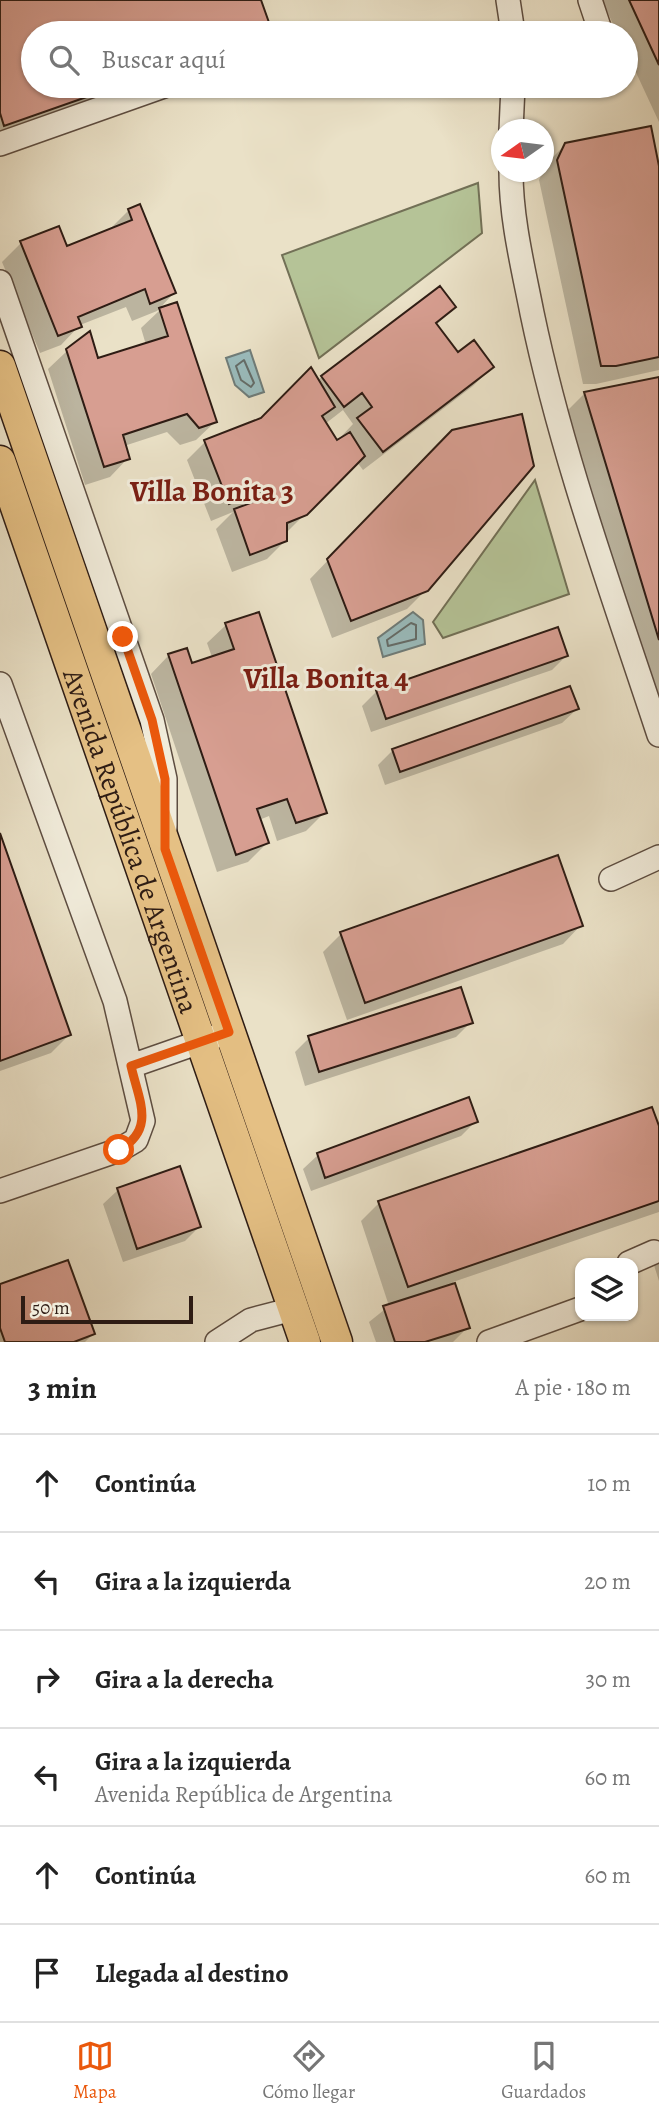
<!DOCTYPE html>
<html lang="es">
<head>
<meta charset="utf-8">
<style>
  :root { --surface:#fff; --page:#f6f6f6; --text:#222; --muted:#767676; --line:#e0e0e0; --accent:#ea580c }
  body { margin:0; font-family:Alegreya,serif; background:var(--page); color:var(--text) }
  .controls { position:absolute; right:21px; bottom:21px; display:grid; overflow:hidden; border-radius:14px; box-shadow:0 2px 5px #0004 }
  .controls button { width:63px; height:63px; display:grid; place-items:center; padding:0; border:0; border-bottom:2px solid var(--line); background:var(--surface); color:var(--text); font:35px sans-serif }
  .compass { position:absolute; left:491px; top:119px; width:63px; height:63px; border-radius:50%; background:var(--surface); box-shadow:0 2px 5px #0004; rotate:256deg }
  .scale { position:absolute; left:21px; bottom:18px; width:172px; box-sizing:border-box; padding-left:7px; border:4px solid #2e1c14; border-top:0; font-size:19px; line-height:24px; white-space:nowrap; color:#2e1c14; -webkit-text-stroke:5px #f1ecdb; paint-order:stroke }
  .stop { position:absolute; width:21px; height:21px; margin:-16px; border:5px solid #ea580c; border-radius:50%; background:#fff }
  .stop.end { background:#ea580c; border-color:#fff; box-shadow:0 2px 7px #0008 }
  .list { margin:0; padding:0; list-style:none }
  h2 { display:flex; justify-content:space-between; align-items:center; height:91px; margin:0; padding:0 28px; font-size:30px }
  h2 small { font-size:23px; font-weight:400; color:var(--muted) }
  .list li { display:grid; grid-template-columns:46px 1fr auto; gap:21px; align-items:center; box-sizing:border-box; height:98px; padding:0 28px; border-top:2px solid var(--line) }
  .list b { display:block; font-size:26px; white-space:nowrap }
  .list p { margin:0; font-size:23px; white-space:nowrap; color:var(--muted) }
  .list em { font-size:23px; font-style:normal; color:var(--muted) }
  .icon { flex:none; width:38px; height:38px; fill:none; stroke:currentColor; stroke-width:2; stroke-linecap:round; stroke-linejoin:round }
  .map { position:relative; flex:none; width:659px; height:1342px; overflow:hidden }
  .search { position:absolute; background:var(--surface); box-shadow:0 2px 5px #0004; left:21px; right:21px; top:21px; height:77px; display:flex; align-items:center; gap:18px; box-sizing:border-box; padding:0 24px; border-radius:38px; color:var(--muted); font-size:26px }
  .sheet { height:679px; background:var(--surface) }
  nav { display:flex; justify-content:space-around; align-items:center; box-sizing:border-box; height:98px; border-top:2px solid var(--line); background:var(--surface); font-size:19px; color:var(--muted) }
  nav a { display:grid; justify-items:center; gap:4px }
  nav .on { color:var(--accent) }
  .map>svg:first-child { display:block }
  .green { fill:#b5c397; stroke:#727056; stroke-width:2 }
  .water { fill:#9abcbd; stroke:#6f7c79; stroke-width:2 }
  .shadow { fill:#0003; fill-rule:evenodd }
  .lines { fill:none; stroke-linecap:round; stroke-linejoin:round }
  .shore { stroke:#646c68; stroke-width:2 }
  .building { fill:#d79e91; stroke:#2e1c14; stroke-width:2 }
  .minor-casing { stroke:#5d4d41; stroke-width:26 }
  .major-casing { stroke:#2e1c14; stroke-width:33 }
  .minor { stroke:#f1ecdb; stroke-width:23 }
  .major { stroke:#e5c084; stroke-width:30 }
  .route { stroke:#ea580c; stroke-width:9 }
  .labels { text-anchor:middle; stroke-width:6; stroke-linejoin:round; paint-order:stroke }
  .street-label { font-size:28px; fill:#2e1c14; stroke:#f1ecdb }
  .neighbourhood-label { font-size:30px; font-weight:bold; fill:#7a1f14; stroke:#f1ecdb }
</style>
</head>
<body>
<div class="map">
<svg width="659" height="1342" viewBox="0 0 659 1342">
  <rect width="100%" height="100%" fill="#eae1c7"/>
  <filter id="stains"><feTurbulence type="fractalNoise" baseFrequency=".00286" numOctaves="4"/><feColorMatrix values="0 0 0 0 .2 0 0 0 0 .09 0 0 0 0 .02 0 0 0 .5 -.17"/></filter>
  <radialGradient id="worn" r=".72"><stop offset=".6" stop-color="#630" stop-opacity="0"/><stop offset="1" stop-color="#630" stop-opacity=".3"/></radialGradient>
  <path class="green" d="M478 183 482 233 319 358 282 255Z
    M535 480 569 594 443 638 433 622Z"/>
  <path class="water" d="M250 350 264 392 249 397 235 385 226 358Z
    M413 612 423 620 425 644 383 657 378 638Z"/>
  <path class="shadow" d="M0 0H259L270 30 267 33H33V86H140L0 136Z
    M602 0H659V122L626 51V33H617Z
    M566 144 659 175V370L596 384H583L539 180 547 163Z
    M129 210 174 293 157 311 132 321 126 307 80 325 61 345 40 353 2 262 21 243 66 248 110 229Z
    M454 307 435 326 457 354 492 367 473 386 363 470 357 462 285 534V541L267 559 232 572 216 529 233 512 211 521 187 460 205 442 261 420 322 377ZM343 410 353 424 336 442 325 424Z
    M160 310 215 422 196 440 180 445 167 432 124 446 128 458 110 477 85 485 48 369 67 351 97 361 146 345 141 328Z
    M659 379V720L566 412 585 393Z
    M437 447 426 590 407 609 332 638 310 579Z
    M226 625 325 812 306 831 277 841 269 816 259 820 267 843 248 862 217 872 151 674 169 655 191 665 212 657 207 643Z
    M566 656 552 670 371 732 362 706 377 691Z
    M577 709 562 723 385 785 378 765 393 750Z
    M0 838 69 1035 51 1053 0 1071Z
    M581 925 563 944 347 1020 323 952 341 934Z
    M471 1022 456 1037 305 1086 295 1052 309 1038Z
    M476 1121 461 1136 311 1191 303 1169 318 1155Z
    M659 1132V1212L453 1282 468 1327 453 1342H376L369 1322 389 1306 361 1221 379 1203Z
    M179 1169 199 1227 185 1241 123 1262 103 1204 118 1190Z
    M659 1253V1281L652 1259Z
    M0 1286 93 1334 85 1342H0Z"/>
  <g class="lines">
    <path class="shore" d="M244 360 254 383 251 387 241 380 236 366Z
      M411 623 416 625V639L388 646 387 640Z"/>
  </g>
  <path class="building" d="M0 0H261L272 31 265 33H33V86H118L4 126 0 113Z
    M629 0H659V65Z
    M651 126 659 166V357L616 366H601L557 160 565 143Z
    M140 204 176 293 150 304 145 289 78 317 82 327 58 336 20 241 59 226 67 246 132 220 128 209Z
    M440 286 456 307 436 323 458 352 474 340 494 367 383 452 357 418 372 407 362 393 344 407 321 376Z
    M177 302 217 422 199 428 187 414 123 435 130 459 104 467 66 349 90 331 98 358 168 336 159 308Z
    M311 367 335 407 322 416 337 440 350 432 365 456 307 515 287 523V541L250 555 234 509 272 495 266 489 229 504 204 440 261 418Z
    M659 377V640L584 392Z
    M522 414 534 466 428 591 351 621 327 559 452 430Z
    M259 612 327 813 296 823 287 799 257 809 269 843 236 855 168 654 187 648 192 663 234 649 225 623Z
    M558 627 568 656 386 719 376 690Z
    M570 686 579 709 400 772 392 749Z
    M0 833 71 1035 0 1061Z
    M558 855 583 926 365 1003 340 932Z
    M461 987 473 1023 319 1072 308 1036Z
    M469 1097 478 1122 325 1178 317 1153Z
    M652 1107 659 1126V1201L408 1287 378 1201Z
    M180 1166 201 1227 137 1249 117 1188Z
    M68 1260 95 1334 74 1342H5L0 1328V1284Z
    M455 1283 470 1328 425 1342H395L383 1306Z"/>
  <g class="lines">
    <defs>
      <path id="minor" d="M508 0 513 33
        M590 0 601 33
        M511 130 513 86
        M0 144 164 86
        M511 172C511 219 523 267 532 313 562 457 613 595 659 735
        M0 282 152 720 165 779V828
        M0 684 115 1001 143 1121 136 1140 119 1150 0 1191
        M611 879 659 857
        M131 1066 217 1036
        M629 1263 654 1252
        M217 1342 251 1320 293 1309
        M489 1342 580 1309"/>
      <g id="major">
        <path d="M0 366 337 1342"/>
        <path id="s1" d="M0 461 305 1342"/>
      </g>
    </defs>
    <use href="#minor" class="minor-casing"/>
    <use href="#major" class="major-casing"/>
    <use href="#minor" class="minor"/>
    <use href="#major" class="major"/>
  </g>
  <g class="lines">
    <path class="route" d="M119 1150C156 1129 139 1101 131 1066L229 1032 165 849V779L152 720 123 637"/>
  </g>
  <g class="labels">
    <g class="street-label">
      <text dy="10" stroke="none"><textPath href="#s1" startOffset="402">Avenida República de Argentina</textPath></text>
    </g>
    <g class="neighbourhood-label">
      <text x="212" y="501">Villa Bonita 3</text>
      <text x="326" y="688">Villa Bonita 4</text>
    </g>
  </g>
  <rect width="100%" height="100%" filter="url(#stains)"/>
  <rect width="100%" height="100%" fill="url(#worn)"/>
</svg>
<div class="controls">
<button><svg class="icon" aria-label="layers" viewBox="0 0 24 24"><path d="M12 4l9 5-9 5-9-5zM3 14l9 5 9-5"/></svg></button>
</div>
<svg class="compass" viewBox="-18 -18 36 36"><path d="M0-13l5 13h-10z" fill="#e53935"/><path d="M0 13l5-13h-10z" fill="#767676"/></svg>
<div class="scale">50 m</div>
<div class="stop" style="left:119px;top:1150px"></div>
<div class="stop end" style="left:123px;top:637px"></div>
<div class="search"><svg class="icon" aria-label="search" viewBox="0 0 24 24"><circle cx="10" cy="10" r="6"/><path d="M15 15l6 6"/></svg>Buscar aquí</div>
</div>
<section class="sheet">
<h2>3 min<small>A pie · 180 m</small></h2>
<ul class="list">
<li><svg class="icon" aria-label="ahead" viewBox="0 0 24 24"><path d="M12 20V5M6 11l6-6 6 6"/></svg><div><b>Continúa</b></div><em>10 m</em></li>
<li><svg class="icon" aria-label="left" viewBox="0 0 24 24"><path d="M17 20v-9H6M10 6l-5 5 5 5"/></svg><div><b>Gira a la izquierda</b></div><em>20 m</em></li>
<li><svg class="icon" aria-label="right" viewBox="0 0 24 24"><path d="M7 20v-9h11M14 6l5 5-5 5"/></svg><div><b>Gira a la derecha</b></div><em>30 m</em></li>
<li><svg class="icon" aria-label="left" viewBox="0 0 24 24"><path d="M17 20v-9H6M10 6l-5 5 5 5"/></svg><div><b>Gira a la izquierda</b><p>Avenida República de Argentina</p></div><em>60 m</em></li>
<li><svg class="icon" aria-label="ahead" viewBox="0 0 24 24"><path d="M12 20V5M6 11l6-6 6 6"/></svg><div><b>Continúa</b></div><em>60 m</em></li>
<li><svg class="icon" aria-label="arrive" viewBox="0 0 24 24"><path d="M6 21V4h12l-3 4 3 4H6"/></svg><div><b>Llegada al destino</b></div></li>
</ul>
</section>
<nav>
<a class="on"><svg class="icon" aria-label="map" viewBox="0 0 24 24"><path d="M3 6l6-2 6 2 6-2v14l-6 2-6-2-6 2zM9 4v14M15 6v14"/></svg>Mapa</a>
<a><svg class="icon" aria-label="directions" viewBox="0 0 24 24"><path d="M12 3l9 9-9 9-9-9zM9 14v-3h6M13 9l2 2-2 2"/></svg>Cómo llegar</a>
<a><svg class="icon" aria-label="saved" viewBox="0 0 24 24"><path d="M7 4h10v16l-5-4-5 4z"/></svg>Guardados</a>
</nav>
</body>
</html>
